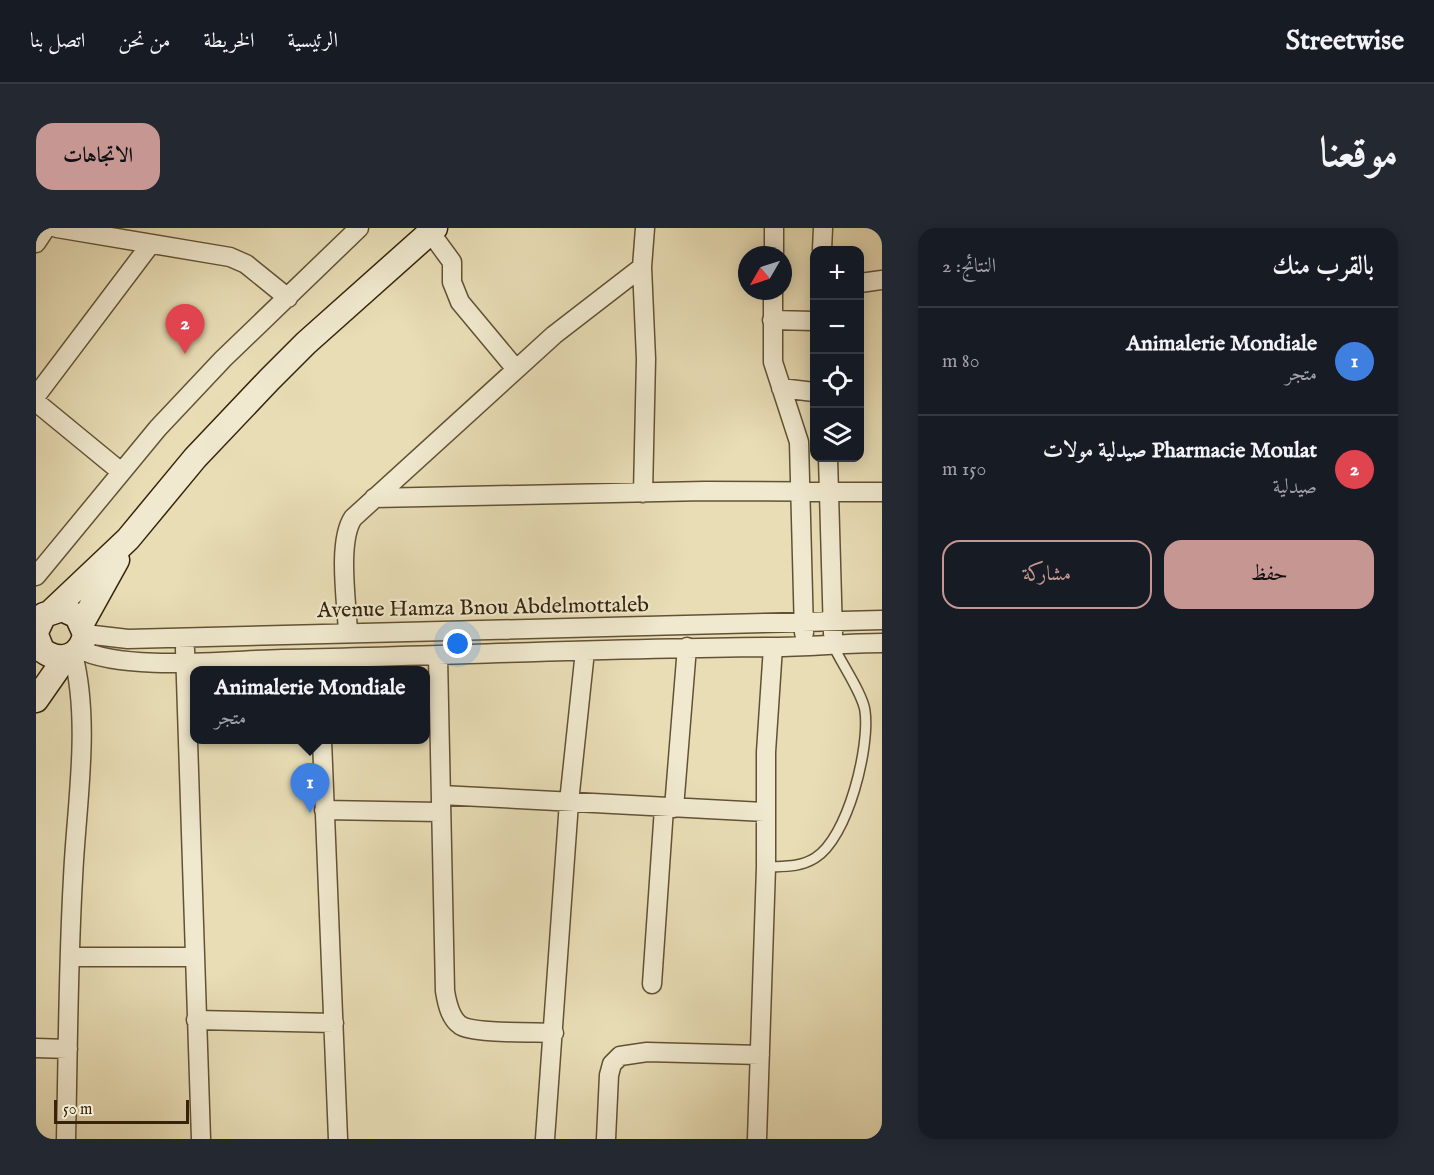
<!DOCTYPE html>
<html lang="ar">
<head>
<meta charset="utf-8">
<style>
  :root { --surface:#171b24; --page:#242831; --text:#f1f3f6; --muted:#9ea1a6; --line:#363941; --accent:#c59692 }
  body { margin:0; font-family:"IM FELL English",Amiri,serif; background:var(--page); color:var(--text); direction:rtl }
  .controls { position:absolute; right:18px; top:18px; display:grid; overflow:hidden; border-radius:12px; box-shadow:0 3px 15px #0003 }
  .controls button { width:54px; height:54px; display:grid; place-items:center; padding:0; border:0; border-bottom:2px solid var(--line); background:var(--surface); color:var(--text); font:30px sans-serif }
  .compass { position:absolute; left:702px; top:18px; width:54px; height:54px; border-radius:50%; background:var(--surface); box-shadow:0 3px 15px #0003; rotate:231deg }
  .scale { position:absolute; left:18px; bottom:15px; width:135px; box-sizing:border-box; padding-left:6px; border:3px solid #35230a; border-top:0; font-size:16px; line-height:21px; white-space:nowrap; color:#35230a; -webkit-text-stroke:4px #f0e9cf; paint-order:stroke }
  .you { position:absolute; left:422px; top:416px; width:21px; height:21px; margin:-15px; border:4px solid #fff; border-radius:50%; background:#1a73e8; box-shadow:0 0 0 9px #1a73e833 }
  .badge { display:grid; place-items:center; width:39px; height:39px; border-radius:50%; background:var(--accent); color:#fff; font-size:20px; font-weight:700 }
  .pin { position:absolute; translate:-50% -50px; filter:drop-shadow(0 2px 3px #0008) }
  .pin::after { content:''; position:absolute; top:32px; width:21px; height:18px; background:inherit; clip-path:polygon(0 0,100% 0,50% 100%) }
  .popup { position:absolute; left:154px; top:438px; width:240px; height:78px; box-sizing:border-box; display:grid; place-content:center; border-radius:12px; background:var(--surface); filter:drop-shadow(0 2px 4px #0005); font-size:20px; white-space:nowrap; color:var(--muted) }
  .popup b { font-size:22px; color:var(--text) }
  .popup::after { content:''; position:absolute; left:50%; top:100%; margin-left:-12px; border:12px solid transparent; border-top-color:var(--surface) }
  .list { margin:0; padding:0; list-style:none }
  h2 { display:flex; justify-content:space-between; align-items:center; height:78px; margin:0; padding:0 24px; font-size:26px }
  h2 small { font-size:20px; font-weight:400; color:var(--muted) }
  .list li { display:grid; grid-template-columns:39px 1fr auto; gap:18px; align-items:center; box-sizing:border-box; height:108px; padding:0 24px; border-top:2px solid var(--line) }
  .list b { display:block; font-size:22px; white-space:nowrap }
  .list p { margin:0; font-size:20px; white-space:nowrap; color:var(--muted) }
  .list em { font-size:20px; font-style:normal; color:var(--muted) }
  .actions { display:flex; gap:12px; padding:18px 24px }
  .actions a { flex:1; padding:14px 0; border:2px solid var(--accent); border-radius:18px; text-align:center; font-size:21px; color:var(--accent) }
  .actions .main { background:var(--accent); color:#111 }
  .icon { flex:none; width:33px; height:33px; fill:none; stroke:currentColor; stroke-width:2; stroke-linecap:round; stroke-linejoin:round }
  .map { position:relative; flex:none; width:846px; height:911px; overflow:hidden; direction:ltr; border-radius:18px }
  header { display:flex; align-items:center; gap:36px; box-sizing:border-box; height:84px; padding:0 30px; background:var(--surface); border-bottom:2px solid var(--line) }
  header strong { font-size:28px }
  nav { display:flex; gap:33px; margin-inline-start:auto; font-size:21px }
  .intro { display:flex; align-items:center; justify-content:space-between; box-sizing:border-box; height:144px; padding:0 36px }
  h1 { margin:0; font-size:42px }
  .button { padding:15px 27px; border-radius:18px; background:var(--accent); color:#111; font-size:21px; font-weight:700 }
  main { display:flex; gap:36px; padding:0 36px }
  aside { flex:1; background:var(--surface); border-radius:18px; box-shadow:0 3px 15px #0003 }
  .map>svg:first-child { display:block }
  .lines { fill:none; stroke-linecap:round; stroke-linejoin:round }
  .lane-casing { stroke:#625235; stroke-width:12 }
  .street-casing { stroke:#625235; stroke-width:21 }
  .secondary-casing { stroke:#35230a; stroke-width:27 }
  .lane { stroke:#f0e9cf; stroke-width:9 }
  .street { stroke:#f0e9cf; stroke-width:18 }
  .secondary { stroke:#f0e9cf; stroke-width:24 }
  .labels { text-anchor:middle; stroke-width:4.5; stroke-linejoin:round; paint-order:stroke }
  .street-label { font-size:22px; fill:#35230a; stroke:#f0e9cf }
</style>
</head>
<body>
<header>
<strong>Streetwise</strong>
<nav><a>الرئيسية</a><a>الخريطة</a><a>من نحن</a><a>اتصل بنا</a></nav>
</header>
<div class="intro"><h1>موقعنا</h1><a class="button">الاتجاهات</a></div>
<main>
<aside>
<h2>بالقرب منك<small>النتائج: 2</small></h2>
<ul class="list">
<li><span class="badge" style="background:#3f7fe0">1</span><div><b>Animalerie Mondiale</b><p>متجر</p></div><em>80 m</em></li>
<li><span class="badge" style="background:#e0444e">2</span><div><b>Pharmacie Moulat صيدلية مولات</b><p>صيدلية</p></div><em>150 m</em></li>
</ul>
<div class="actions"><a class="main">حفظ</a><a>مشاركة</a></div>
</aside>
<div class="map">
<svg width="846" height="911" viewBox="0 0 846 911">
  <rect width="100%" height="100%" fill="#e8ddb5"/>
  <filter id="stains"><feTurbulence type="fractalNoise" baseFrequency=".00333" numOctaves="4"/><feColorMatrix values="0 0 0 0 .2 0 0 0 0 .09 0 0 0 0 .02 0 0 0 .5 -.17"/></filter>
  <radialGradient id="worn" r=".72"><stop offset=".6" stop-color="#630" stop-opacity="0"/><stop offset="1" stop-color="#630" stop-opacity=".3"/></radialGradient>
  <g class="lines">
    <defs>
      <path id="lane" d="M730 639C747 638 763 640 779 630 812 610 834 519 829 483 827 466 805 435 797 417"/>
      <path id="street" d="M21 0 194 29 210 36 252 70
        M394 4 416 34V54L424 74 479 140
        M0 15 10 0
        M786 22 787 0
        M738 27V0
        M606 39 610 131 607 265
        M824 55 846 52
        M737 63V134L763 214 768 405
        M736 92 778 93
        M745 160 778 164
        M0 168 114 17
        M0 174 84 243
        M792 230 797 406
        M338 270 669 263 846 264
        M0 348 122 200 187 131 323 0
        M312 405C311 376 301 314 317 290L518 107 606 39 609 0
        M49 406 92 411 846 392
        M43 421C88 444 193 432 246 431 410 428 573 420 737 419 773 419 810 415 846 415
        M149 421 165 911
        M402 429 409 763C411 775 414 790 424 797 436 806 500 804 518 805
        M286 512 302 911
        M405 567 730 584
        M638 580 651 419
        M288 582 404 584
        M35 729H158
        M616 756 628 580
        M160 792 298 795
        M0 820 32 821
        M30 911C32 824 32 737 37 650 40 579 55 496 37 426
        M509 911 533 574 549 423
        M570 911 573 847 576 836 584 828 611 824 724 827
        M721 911 730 639V524L737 419"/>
      <path id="secondary" d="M17 382 92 311 159 230 233 152 270 115 399 0
        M46 395 81 332
        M0 404 8 387 26 381 41 388 49 406C45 429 24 436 6 422L0 407
        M0 472 30 429"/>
    </defs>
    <use href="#lane" class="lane-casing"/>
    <use href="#street" class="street-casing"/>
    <use href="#secondary" class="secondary-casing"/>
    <use href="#lane" class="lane"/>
    <use href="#street" class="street"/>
    <use href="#secondary" class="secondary"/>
  </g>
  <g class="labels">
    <g class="street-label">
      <text transform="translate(447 378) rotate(-1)" y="8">Avenue Hamza Bnou Abdelmottaleb</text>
    </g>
  </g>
  <rect width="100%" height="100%" filter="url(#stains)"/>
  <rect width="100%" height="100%" fill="url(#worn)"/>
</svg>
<div class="controls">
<button>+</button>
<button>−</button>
<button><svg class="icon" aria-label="locate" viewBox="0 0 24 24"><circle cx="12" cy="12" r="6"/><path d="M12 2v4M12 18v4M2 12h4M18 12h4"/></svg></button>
<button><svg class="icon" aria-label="layers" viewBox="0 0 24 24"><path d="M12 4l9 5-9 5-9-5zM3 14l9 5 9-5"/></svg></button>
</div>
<svg class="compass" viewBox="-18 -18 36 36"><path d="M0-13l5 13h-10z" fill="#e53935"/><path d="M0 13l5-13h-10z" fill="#9ea1a6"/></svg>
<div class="scale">50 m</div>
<div class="you"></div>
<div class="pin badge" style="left:274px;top:585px;background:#3f7fe0">1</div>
<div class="popup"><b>Animalerie Mondiale</b>متجر</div>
<div class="pin badge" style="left:149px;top:126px;background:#e0444e">2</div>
</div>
</main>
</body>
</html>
